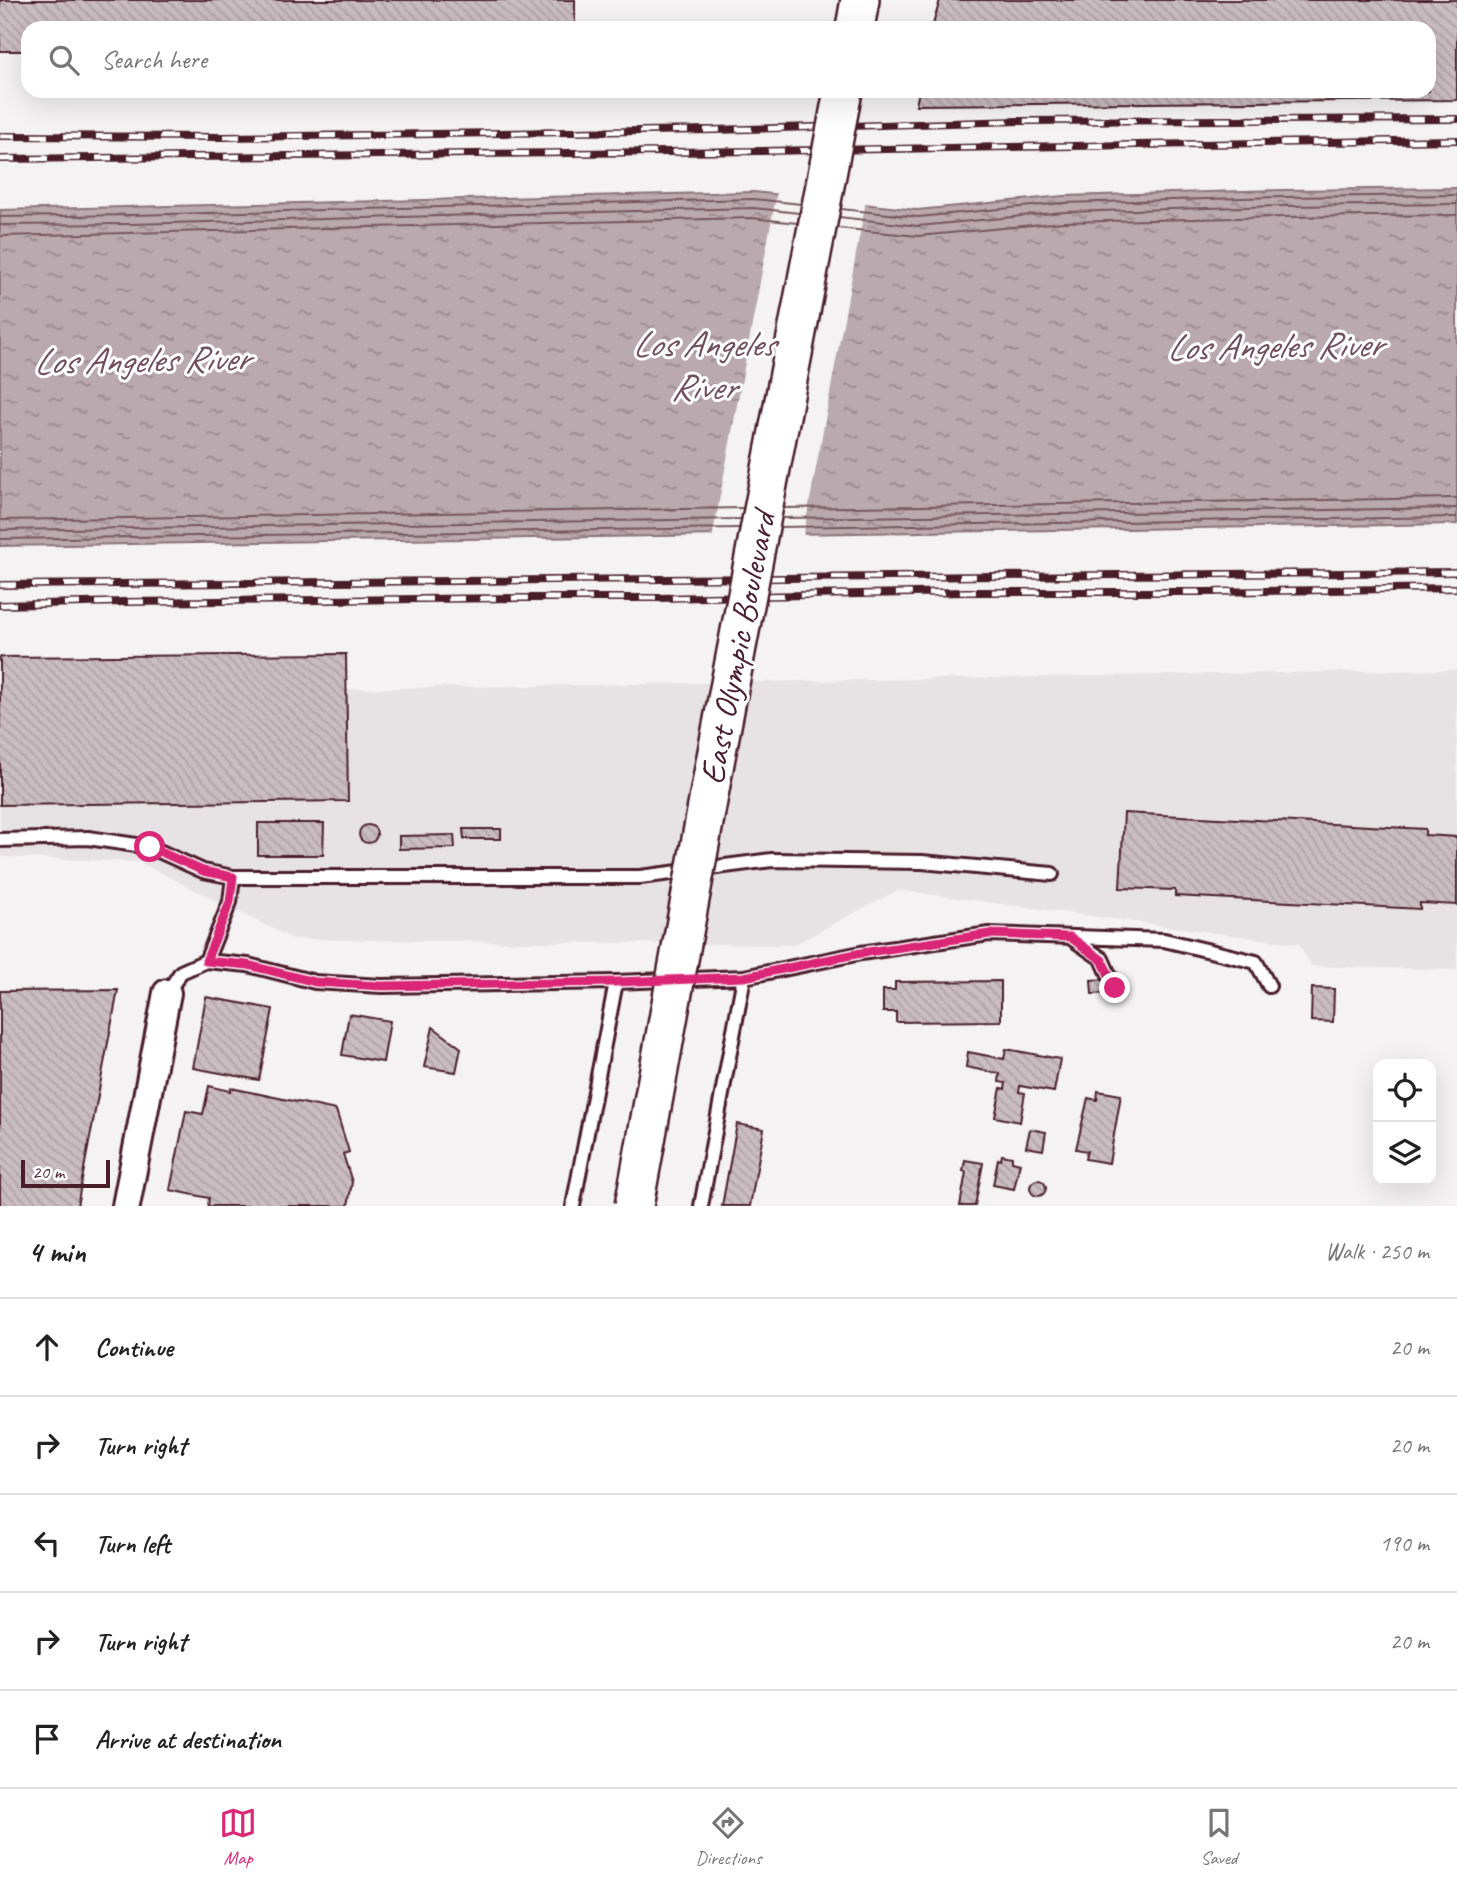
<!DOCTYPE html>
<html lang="en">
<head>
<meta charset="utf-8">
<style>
  :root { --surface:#fff; --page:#f6f6f6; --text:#222; --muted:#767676; --line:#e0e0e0; --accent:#db2777 }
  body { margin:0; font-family:Caveat,sans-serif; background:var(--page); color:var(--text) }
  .controls { position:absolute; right:21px; bottom:21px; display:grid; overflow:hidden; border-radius:14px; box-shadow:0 7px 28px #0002 }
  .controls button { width:63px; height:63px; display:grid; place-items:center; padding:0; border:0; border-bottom:2px solid var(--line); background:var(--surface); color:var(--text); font:35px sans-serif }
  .scale { position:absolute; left:21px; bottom:18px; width:89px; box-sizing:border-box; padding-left:7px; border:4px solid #4a1f2b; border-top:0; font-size:19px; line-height:24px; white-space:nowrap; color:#4a1f2b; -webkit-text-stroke:5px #fff; paint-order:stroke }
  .stop { position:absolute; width:21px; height:21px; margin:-16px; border:5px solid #db2777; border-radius:50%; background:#fff }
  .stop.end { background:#db2777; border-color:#fff; box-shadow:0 2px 7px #0008 }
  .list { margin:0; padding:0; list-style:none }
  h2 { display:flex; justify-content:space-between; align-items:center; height:91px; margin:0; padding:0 28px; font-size:30px }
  h2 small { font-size:23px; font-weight:400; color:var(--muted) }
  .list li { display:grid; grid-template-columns:46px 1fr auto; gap:21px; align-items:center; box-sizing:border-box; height:98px; padding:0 28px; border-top:2px solid var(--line) }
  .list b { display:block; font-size:26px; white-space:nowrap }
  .list em { font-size:23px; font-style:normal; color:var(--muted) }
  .icon { flex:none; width:38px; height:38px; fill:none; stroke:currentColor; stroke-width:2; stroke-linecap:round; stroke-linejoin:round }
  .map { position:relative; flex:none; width:1457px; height:1206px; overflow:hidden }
  .search { position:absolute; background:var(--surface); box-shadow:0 7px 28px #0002; left:21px; right:21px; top:21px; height:77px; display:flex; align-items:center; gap:18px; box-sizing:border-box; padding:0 24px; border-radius:21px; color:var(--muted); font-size:26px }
  .sheet { height:581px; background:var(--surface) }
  nav { display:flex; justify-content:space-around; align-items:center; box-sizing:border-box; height:98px; border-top:2px solid var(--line); background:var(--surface); font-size:19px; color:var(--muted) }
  nav a { display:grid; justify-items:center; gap:4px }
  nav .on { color:var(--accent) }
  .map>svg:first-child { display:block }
  .built { fill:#e7e2e3 }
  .water { fill:url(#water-ripples); stroke:#8d727a; stroke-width:2 }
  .pier { fill:#f4f2f2 }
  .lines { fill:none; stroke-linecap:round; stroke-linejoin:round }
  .shore { stroke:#77565f; stroke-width:2 }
  .building { fill:url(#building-back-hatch); stroke:#4a1f2b; stroke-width:2 }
  .lane-casing { stroke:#4a1f2b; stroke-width:18 }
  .street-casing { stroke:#4a1f2b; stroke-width:32 }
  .secondary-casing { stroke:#4a1f2b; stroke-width:42 }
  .lane { stroke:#fff; stroke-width:12 }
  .street { stroke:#fff; stroke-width:26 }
  .secondary { stroke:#fff; stroke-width:37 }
  .rail-casing { stroke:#4a1f2b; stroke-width:8 }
  .rail { stroke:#fff; stroke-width:5; stroke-dasharray:16; stroke-linecap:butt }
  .secondary-bridge-casing { stroke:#4a1f2b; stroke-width:42; stroke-linecap:butt }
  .secondary-bridge { stroke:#fff; stroke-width:37 }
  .route { stroke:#db2777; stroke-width:9 }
  .labels { text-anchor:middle; stroke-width:6; stroke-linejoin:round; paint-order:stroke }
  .street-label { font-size:35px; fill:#4a1f2b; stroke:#fff }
  .water-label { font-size:37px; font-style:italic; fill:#714f59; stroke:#fff }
</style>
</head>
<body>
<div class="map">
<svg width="1457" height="1206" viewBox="0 0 1457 1206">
  <defs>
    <pattern id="water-ripples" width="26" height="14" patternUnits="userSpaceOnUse" patternTransform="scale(1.75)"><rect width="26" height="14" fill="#baa9ae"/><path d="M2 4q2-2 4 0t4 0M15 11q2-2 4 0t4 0" fill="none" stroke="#99898e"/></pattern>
    <pattern id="building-back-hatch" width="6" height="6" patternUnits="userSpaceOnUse" patternTransform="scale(1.75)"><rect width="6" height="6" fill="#cabdc1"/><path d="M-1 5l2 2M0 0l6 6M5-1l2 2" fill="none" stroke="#afa2a6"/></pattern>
  </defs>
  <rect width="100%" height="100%" fill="#f4f2f2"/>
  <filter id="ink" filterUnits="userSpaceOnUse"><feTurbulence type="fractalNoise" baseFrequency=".0143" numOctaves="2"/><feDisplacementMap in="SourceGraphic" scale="14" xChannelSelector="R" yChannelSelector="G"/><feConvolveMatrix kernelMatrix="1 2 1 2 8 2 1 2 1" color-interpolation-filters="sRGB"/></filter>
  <g filter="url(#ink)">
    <path class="built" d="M1457 670V970L1311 966 1299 944 898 890 793 945 293 939 139 862 0 857V695Z"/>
    <path class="water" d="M1457 188V524L0 546V210L754 192 917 210 1063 196 1284 190Z"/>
    <path class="pier" d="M777 191 866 201 803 537 712 539Z"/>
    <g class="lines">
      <path class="shore" d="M841 209 918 217 1063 203 1284 197 1457 195
        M0 217 131 215 753 199 801 204
        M839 217 918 226 1064 212 1284 206 1457 204
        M0 225 131 224 753 208 799 213
        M837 228 918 236 1064 222 1284 217 1457 215
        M0 236 752 218 797 223
        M784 508 1457 498
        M782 518 1457 508
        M0 520 743 508
        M780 527 1457 517
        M0 530 741 519
        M0 539 739 528"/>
    </g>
    <path class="building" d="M0 0H575V28H28V51H0Z
      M940 0H1457V100L916 105 919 91H1429V28H932Z
      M346 654 348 801 0 805V657Z
      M1124 813 1425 829V835L1457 837V905L1420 903V909L1175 896V890L1120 888Z
      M258 823H324L323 855H258Z
      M359 834a9 9 0 1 1 18 0a9 9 0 1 1-18 0Z
      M463 829H501V839H464Z
      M454 835 455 848 399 849V836Z
      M1111 979V993L1092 994 1091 980Z
      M1001 981V1021L896 1022V1012H883V990H895V982Z
      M1312 988 1334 989 1333 1022 1311 1021Z
      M118 990 77 1206H0V991Z
      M206 997 273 1009 259 1080 193 1068Z
      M349 1014 390 1021 383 1062 342 1055Z
      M433 1027 461 1048 456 1072 424 1067Z
      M1006 1049 1060 1059 1054 1092 1020 1086 1019 1092 1025 1093 1020 1122 995 1117 1001 1088 1005 1089 1006 1083 999 1082 1000 1074 966 1067 968 1052 1004 1059Z
      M209 1086 230 1091 231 1088 336 1110 349 1152 343 1154 352 1182 348 1206H208L209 1198 170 1190 186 1111 203 1114Z
      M1098 1091 1121 1095 1109 1163 1085 1159 1087 1151 1076 1149 1088 1098 1097 1100Z
      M737 1124 764 1129 750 1206H722Z
      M1030 1129 1046 1132 1043 1150 1026 1147Z
      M1002 1155 1012 1157V1161L1020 1163 1014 1189 993 1185 998 1159 1001 1160Z
      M965 1160 983 1163 975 1206H960L966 1172 963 1171Z
      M1030 1188a8 8 0 1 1 16 0a8 8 0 1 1-16 0Z"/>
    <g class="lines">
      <defs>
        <path id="lane" d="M0 840 88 838 150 847 203 871 233 877H640L772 860 922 862 1052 874
          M1070 937 1102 959 1115 988
          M206 961 230 902 233 877
          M167 993 181 972 206 961 248 965 315 982 381 986 616 982 744 977 861 953 989 934 1164 940 1256 962 1269 986
          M573 1206 616 982
          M701 1206 744 977"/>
        <path id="street" d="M126 1206 167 993"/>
        <path id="secondary" d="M855 28 860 0"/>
      </defs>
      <use href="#lane" class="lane-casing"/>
      <use href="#street" class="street-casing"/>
      <use href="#secondary" class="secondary-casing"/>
      <use href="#lane" class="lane"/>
      <use href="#street" class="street"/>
      <use href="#secondary" class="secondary"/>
      <defs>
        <path id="rail" d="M0 136 225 137 714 130 1019 121 1457 119
          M0 159 761 151 1457 140
          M0 585 1457 572
          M0 605 124 602 519 598H657L965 592H1206L1457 588"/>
      </defs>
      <use href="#rail" class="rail-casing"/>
      <use href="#rail" class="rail"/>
      <defs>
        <path id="secondary-bridge" d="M634 1206 716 757 843 91"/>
      </defs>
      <use href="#secondary-bridge" class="secondary-bridge-casing"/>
      <use href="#secondary-bridge" class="secondary-bridge"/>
    </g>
  </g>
  <g class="lines" filter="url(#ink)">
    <path class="route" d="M150 847 203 871 233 877 230 902 206 961 248 965 315 982 381 986 616 982 744 977 861 953 989 934 1070 937 1102 960 1115 988"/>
  </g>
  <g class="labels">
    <g class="street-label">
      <text transform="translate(737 648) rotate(-79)" y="12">East Olympic Boulevard</text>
    </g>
    <g class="water-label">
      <text x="703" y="356">Los Angeles<tspan x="703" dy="43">River</tspan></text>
      <text transform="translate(1274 345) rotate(-1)" y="13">Los Angeles River</text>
      <text transform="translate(141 359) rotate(-1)" y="13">Los Angeles River</text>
    </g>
  </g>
</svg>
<div class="controls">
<button><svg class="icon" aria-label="locate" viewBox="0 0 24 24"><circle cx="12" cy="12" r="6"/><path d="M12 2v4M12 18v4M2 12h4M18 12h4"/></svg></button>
<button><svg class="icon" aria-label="layers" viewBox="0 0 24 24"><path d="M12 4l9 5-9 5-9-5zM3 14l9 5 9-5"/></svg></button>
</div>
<div class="scale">20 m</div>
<div class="stop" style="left:150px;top:847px"></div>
<div class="stop end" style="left:1115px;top:988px"></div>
<div class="search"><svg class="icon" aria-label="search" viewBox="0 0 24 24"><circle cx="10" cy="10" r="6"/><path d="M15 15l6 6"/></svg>Search here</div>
</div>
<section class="sheet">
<h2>4 min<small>Walk · 250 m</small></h2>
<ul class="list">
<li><svg class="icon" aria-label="ahead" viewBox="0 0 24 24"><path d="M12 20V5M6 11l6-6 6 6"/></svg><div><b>Continue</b></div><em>20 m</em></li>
<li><svg class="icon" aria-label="right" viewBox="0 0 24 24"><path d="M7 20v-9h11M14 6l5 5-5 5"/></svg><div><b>Turn right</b></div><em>20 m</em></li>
<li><svg class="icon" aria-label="left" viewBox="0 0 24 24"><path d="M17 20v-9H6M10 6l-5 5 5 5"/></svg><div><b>Turn left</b></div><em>190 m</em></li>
<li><svg class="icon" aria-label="right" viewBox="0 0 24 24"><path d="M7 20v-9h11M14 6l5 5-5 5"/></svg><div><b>Turn right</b></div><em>20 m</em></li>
<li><svg class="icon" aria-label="arrive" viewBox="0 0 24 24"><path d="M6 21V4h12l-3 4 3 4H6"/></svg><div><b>Arrive at destination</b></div></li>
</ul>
</section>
<nav>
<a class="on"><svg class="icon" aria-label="map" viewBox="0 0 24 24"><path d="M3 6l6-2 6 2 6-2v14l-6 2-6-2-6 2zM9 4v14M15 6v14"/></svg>Map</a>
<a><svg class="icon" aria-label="directions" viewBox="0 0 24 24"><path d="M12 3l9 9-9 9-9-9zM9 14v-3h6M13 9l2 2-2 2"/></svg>Directions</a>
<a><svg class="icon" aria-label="saved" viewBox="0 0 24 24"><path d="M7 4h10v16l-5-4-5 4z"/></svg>Saved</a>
</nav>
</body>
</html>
